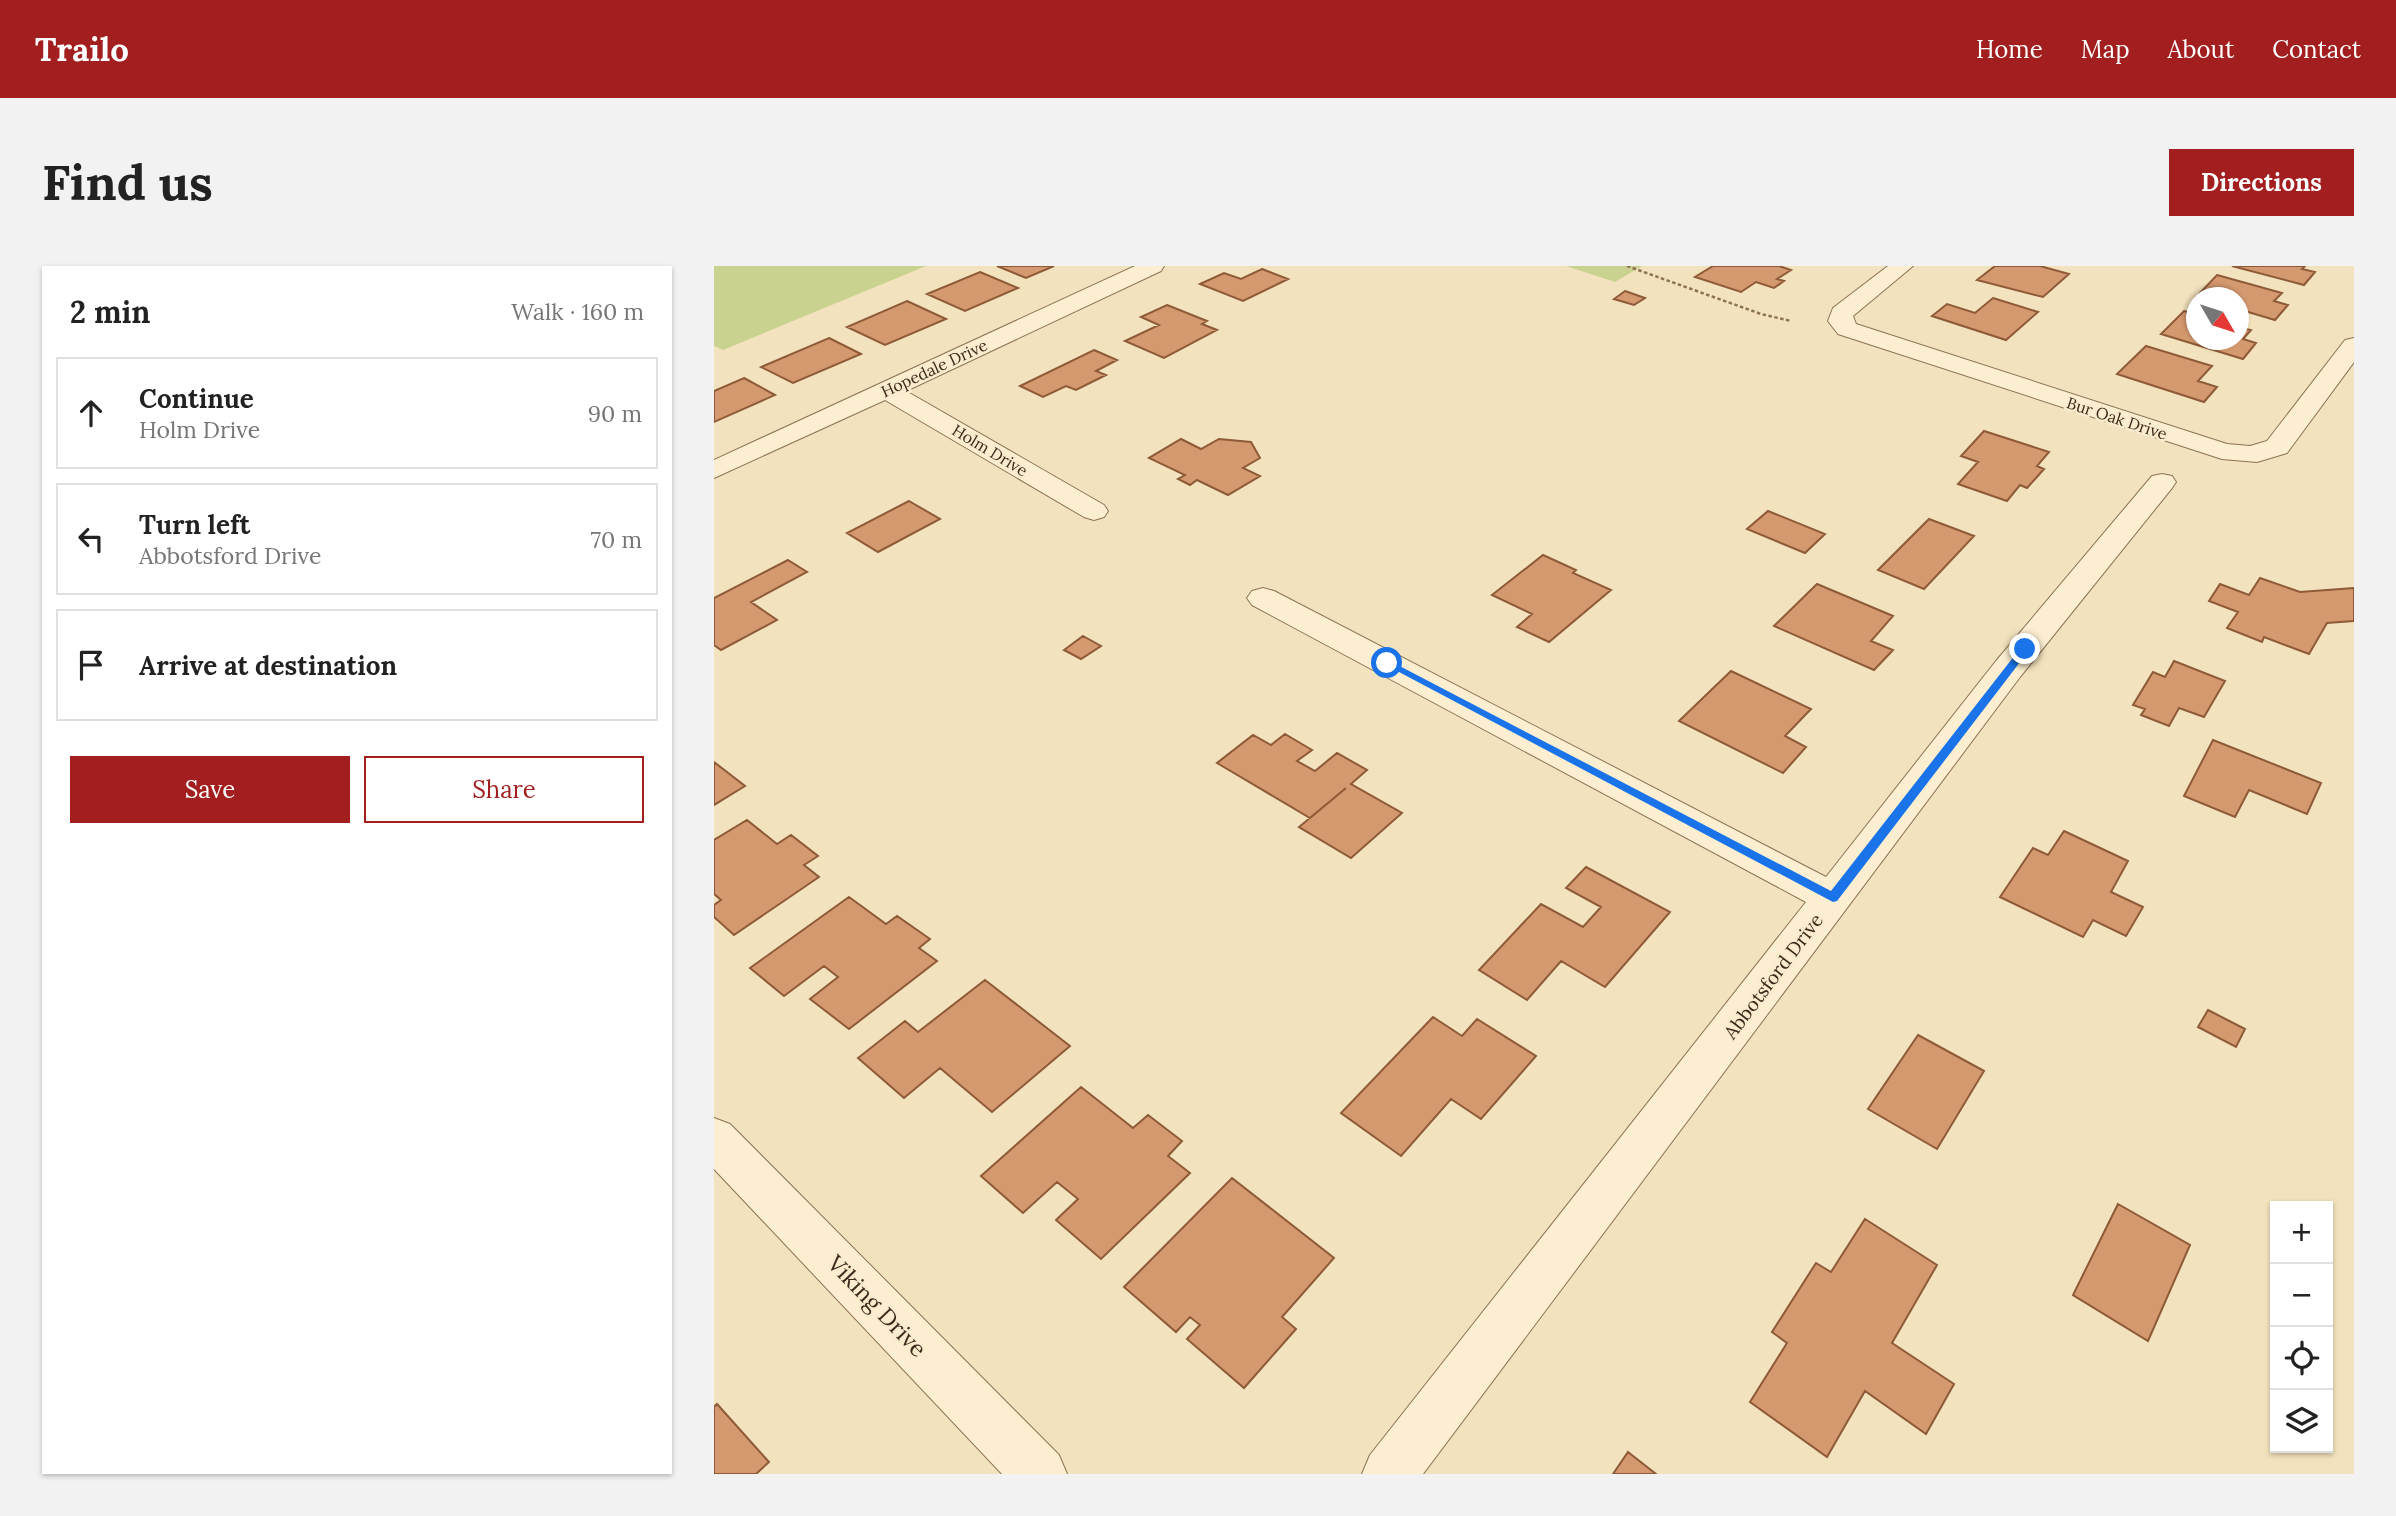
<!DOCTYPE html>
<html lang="en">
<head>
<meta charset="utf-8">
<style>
  :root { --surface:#fff; --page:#f2f2f2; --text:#222; --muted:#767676; --line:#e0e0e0; --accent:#a21e1f }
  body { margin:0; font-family:Lora,serif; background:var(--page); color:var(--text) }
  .controls { position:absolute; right:21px; bottom:21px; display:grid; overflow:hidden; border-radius:0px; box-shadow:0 2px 5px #0004 }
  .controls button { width:63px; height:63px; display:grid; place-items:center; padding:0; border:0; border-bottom:2px solid var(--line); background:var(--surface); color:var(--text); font:35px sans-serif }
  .compass { position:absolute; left:1472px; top:21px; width:63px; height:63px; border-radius:50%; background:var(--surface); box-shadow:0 2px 5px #0004; rotate:129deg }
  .stop { position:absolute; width:21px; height:21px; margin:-16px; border:5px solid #1a73e8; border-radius:50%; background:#fff }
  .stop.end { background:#1a73e8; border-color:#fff; box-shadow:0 2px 7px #0008 }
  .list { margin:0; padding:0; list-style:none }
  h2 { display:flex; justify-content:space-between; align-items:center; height:91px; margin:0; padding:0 28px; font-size:30px }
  h2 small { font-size:23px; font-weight:400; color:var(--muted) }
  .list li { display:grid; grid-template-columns:46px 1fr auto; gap:21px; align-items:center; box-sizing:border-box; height:112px; margin:0 14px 14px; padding:0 14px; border:2px solid var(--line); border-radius:0px }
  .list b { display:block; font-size:26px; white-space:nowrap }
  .list p { margin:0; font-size:23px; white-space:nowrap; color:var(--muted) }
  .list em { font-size:23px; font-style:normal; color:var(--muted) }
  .actions { display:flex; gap:14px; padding:21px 28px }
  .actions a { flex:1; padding:16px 0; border:2px solid var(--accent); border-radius:0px; text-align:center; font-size:24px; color:var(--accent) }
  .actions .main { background:var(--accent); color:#fff }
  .icon { flex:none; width:38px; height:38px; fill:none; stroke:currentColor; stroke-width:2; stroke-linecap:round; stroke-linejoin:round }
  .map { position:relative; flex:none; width:1640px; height:1208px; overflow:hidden; border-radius:0px }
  header { display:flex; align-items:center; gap:42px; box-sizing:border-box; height:98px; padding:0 35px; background:var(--accent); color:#fff }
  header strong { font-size:33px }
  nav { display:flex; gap:38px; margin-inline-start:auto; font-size:24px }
  .intro { display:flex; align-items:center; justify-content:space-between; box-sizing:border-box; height:168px; padding:0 42px }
  h1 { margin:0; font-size:49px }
  .button { padding:18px 32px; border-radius:0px; background:var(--accent); color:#fff; font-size:24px; font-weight:700 }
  main { display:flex; gap:42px; padding:0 42px }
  aside { flex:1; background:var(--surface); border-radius:0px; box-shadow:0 2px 5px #0004 }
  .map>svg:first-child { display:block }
  .green { fill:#cad290 }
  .building { fill:#d5996f; stroke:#8e5a37; stroke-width:2 }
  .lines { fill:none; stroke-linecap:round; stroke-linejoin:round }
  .minor-casing { stroke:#8d7254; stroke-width:2 }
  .path { stroke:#8d7254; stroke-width:2.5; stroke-dasharray:3.5 2.5; stroke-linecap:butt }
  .minor { fill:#fcefd1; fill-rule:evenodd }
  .route { fill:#1a73e8 }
  .labels { text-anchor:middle; stroke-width:5; stroke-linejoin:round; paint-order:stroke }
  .far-street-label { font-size:16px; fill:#3a2a1b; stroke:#f9ecce }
  .street-label { font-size:19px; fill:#3a2a1b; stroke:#f9ecce }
  .near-street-label { font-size:23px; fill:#3a2a1b; stroke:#f9ecce }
</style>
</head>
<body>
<header>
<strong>Trailo</strong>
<nav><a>Home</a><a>Map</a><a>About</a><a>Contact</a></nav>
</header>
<div class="intro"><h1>Find us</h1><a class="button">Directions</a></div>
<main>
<aside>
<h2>2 min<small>Walk · 160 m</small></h2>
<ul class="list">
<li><svg class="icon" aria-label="ahead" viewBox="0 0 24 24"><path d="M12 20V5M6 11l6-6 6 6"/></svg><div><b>Continue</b><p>Holm Drive</p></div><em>90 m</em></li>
<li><svg class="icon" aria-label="left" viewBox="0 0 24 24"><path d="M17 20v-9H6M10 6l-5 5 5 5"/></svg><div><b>Turn left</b><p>Abbotsford Drive</p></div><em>70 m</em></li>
<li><svg class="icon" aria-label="arrive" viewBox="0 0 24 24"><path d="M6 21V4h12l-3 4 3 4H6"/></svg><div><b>Arrive at destination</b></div></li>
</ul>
<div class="actions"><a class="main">Save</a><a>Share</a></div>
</aside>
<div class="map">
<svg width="1640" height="1208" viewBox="0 0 1640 1208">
  <rect width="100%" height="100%" fill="#f2e2bd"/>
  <path class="green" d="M0 0H212L9 84 0 80Z
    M852 0H928L901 16Z"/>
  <path class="building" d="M283 0H340L312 12Z
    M999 0H1065L1077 4 1063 13 1070 15 1060 22 1042 16 1027 26 981 11Z
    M1281 0H1326L1355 8 1329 31 1263 14Z
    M1518 0H1591L1588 3 1601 6 1590 19Z
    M548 3 574 13 529 35 486 18 510 7 527 13Z
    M266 6 304 22 251 45 213 28Z
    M1503 9 1568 27 1560 35 1574 39 1561 54 1524 43V32L1482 31Z
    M911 25 931 32 920 39 900 33Z
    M1279 32 1324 46 1292 74 1218 50 1233 38 1261 47Z
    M193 35 232 53 171 79 133 61Z
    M453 39 493 55 488 58 503 64 450 92 411 75 445 59 427 51Z
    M1470 45 1482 48V74H1524V61L1537 64 1529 73 1542 77 1529 93 1447 68Z
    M115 72 147 88 79 117 47 101Z
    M1432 80 1498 100 1484 115 1503 121 1490 136 1403 108Z
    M380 84 403 94 382 105 392 109 362 124 352 120 329 131 306 120Z
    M30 112 61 129 0 156V125Z
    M1270 165 1335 186 1323 200 1330 203 1313 222 1306 219 1293 235 1244 218 1264 196 1247 190Z
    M467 173 487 183 505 173 537 176 546 192 529 202 546 210 514 229 483 214 476 219 464 213 471 209 435 192Z
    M195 235 226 253 164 286 133 267Z
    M1054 245 1111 268 1091 287 1033 263Z
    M1215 253 1260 270 1210 323 1164 304Z
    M829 289 862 304 859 307 897 324 835 376 803 361 818 348 778 329Z
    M74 294 93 306 37 336 63 354 7 384 0 379V332Z
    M1546 312 1586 326 1640 322V355L1613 357 1595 388 1550 371 1548 376 1513 362 1524 346 1495 335 1506 318 1535 329Z
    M1103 318 1179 350 1157 375 1179 384 1160 404 1060 360Z
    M369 370 387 380 367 393 350 384Z
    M1460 395 1511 415 1490 451 1465 442 1455 460 1427 449 1431 443 1419 439 1439 406 1451 411Z
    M1017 405 1097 443 1071 470 1092 481 1069 507 965 455Z
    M571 468 598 484 583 495 601 505 623 487 653 504 637 518 688 547 637 592 585 561 632 522 596 552 503 497 539 469 557 479Z
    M1499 474 1607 517 1593 548 1535 524 1521 551 1470 530Z
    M0 496 31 520 0 539Z
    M33 554 63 578 77 569 104 590 90 599 105 611 20 669 0 651V639L7 634 0 628V574Z
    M1350 565 1414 595 1397 626 1429 641 1412 670 1379 654 1369 671 1286 631 1319 582 1334 589Z
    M872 601 956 646 891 721 847 695 813 734 765 704 827 638 869 661 887 641 852 622Z
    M135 631 172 658 183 650 216 673 205 682 223 695 135 763 96 733 124 711 110 700 70 730 36 702Z
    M271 714 356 780 278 846 226 802 190 832 144 792 191 755 204 766Z
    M1494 744 1531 763 1522 781 1484 761Z
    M719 751 748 770 763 753 822 790 767 853 737 833 687 890 627 847Z
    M1204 769 1270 805 1223 883 1154 843Z
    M367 821 419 862 434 849 468 875 454 890 476 907 387 993 342 954 364 933 343 916 309 947 267 910Z
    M518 912 620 992 568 1051 582 1063 530 1122 473 1073 486 1059 476 1051 462 1066 410 1021Z
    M1404 938 1476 979 1434 1075 1359 1029Z
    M1151 953 1223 999 1178 1077 1240 1118 1212 1168 1151 1125 1113 1191 1036 1136 1073 1077 1058 1066 1102 997 1117 1006Z
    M3 1138 55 1196 42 1208H0V1141Z
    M914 1186 942 1208H899Z"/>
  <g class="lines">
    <defs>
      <path id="minor" d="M421 0H450L447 5 192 125 390 239 394 245 390 251 380 254 370 251 171 134 0 212V194Z
        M1174 0H1199L1139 50 1142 58 1513 178 1536 180 1553 175 1631 74 1640 72V96L1573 187 1543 196 1508 193 1124 68 1114 55 1119 42Z
        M1448 208 1458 210 1462 216 1458 222 1306 411 709 1208H648L656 1189 1092 636 538 339 533 332 538 325 549 322 560 325 1112 611 1282 395 1438 210Z
        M0 852 16 858 345 1189 353 1208H288L0 903Z"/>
    </defs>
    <use href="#minor" class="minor-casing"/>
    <path class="path" d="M913 0 1047 48 1077 55"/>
    <use href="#minor" class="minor"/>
  </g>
  <path class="route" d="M1308 380 1316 383 1123 635 1119 636 668 397 676 395 1117 625Z"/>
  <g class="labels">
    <g class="far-street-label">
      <text transform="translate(220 102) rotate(-25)" y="6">Hopedale Drive</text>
      <text transform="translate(1403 152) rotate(18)" y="6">Bur Oak Drive</text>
      <text transform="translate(276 184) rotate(31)" y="6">Holm Drive</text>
    </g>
    <g class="street-label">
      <text transform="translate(1059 710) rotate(-53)" y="7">Abbotsford Drive</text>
    </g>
    <g class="near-street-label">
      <text transform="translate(163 1040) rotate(46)" y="8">Viking Drive</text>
    </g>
  </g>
</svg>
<div class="controls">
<button>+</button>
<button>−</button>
<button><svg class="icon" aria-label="locate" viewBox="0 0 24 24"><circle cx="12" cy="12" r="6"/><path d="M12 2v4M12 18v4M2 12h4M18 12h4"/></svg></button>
<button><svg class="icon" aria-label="layers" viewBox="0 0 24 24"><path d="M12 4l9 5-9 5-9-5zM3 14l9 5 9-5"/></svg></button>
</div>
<svg class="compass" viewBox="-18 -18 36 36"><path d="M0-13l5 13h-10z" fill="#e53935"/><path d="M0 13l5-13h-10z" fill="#767676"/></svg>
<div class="stop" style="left:673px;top:397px"></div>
<div class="stop end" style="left:1311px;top:383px"></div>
</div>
</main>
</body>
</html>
